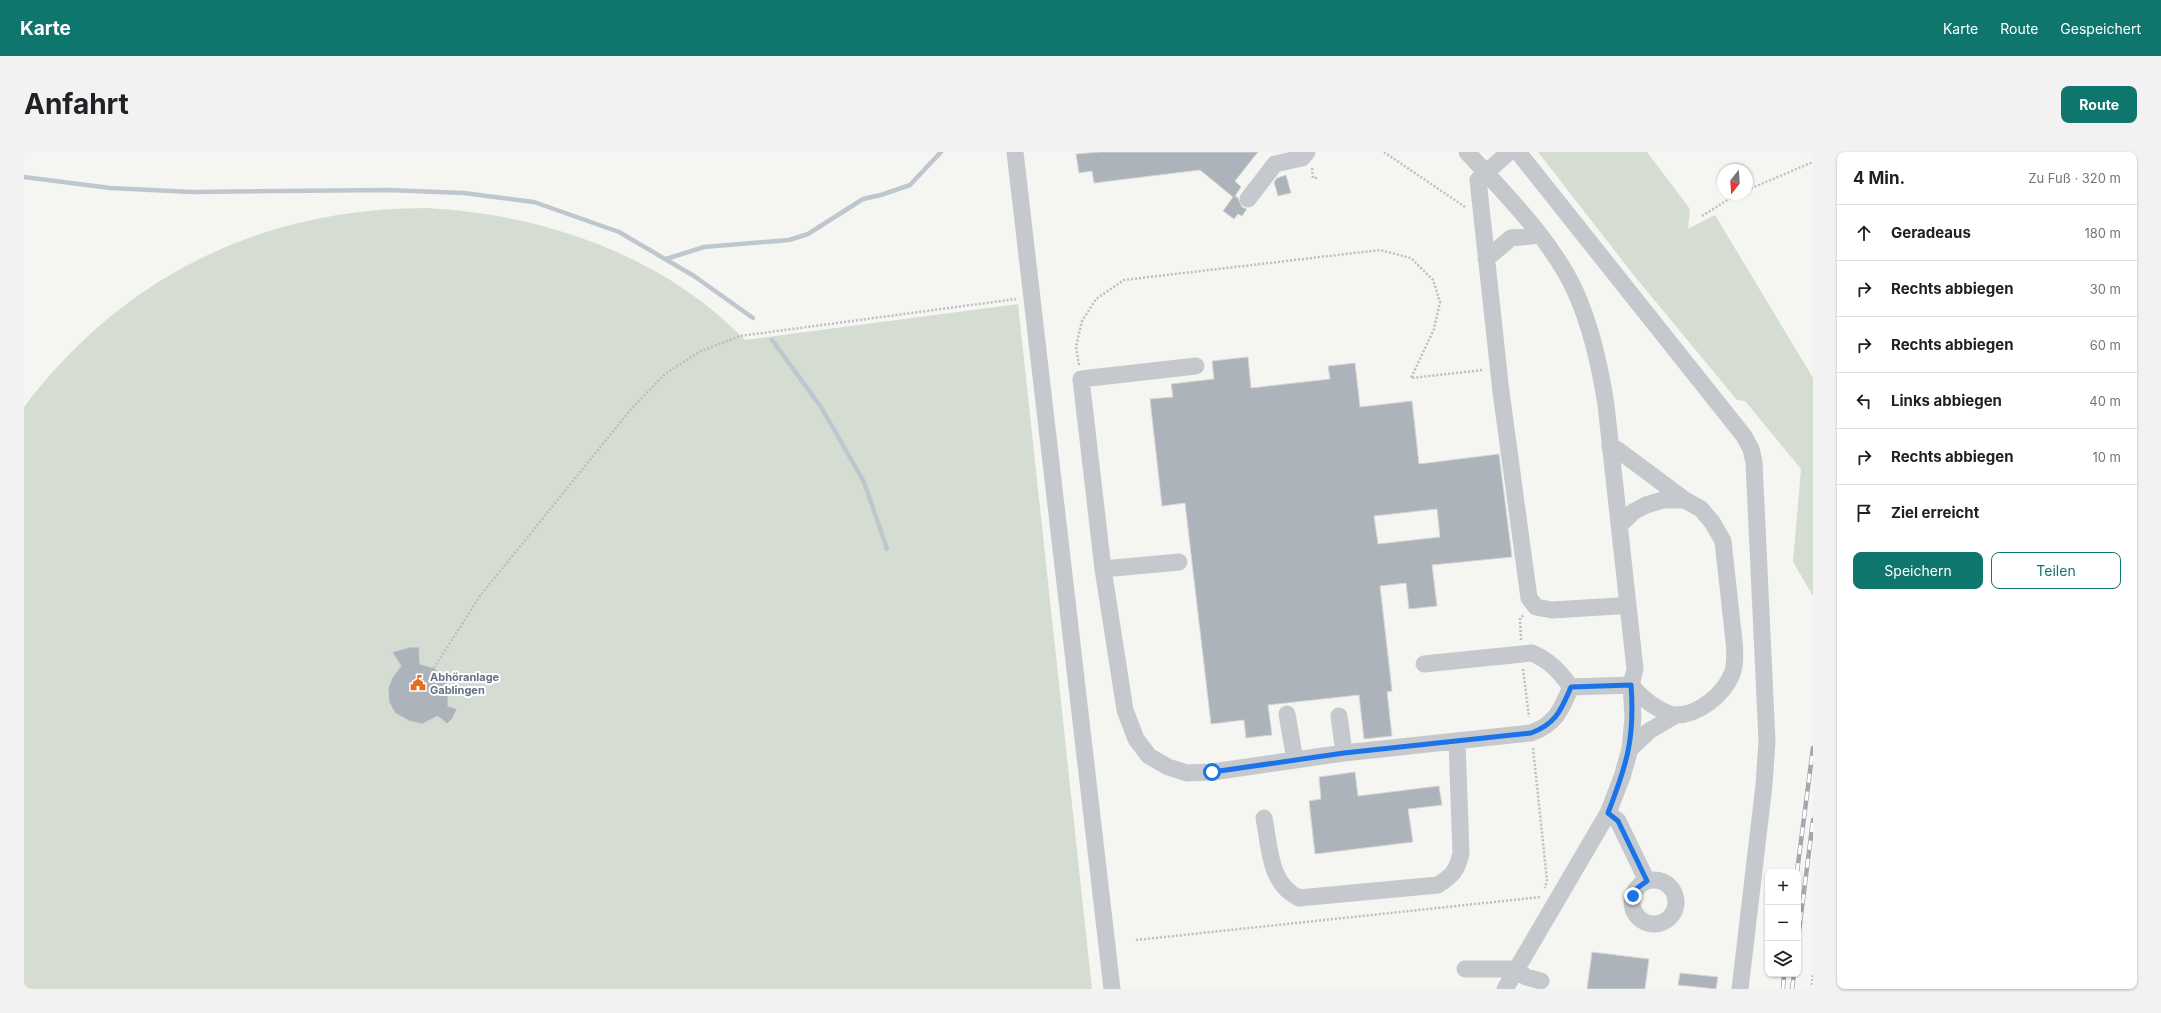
<!DOCTYPE html>
<html lang="de">
<head>
<meta charset="utf-8">
<style>
  :root { --surface:#fff; --page:#f2f2f2; --text:#202124; --muted:#757577; --line:#e0e0e0; --accent:#0f766e }
  body { margin:0; font-family:Inter,sans-serif; background:var(--page); color:var(--text) }
  .controls { position:absolute; right:12px; bottom:12px; display:grid; overflow:hidden; border-radius:8px; box-shadow:0 1px 3px #0004 }
  .controls button { width:36px; height:36px; display:grid; place-items:center; padding:0; border:0; border-bottom:1px solid var(--line); background:var(--surface); color:var(--text); font:20px sans-serif }
  .compass { position:absolute; left:1693px; top:12px; width:36px; height:36px; border-radius:50%; background:var(--surface); box-shadow:0 1px 3px #0004; rotate:197deg }
  .stop { position:absolute; width:12px; height:12px; margin:-9px; border:3px solid #1a73e8; border-radius:50%; background:#fff }
  .stop.end { background:#1a73e8; border-color:#fff; box-shadow:0 1px 4px #0008 }
  .list { margin:0; padding:0; list-style:none }
  h2 { display:flex; justify-content:space-between; align-items:center; height:52px; margin:0; padding:0 16px; font-size:17px }
  h2 small { font-size:13px; font-weight:400; color:var(--muted) }
  .list li { display:grid; grid-template-columns:26px 1fr auto; gap:12px; align-items:center; box-sizing:border-box; height:56px; padding:0 16px; border-top:1px solid var(--line) }
  .list b { display:block; font-size:15px; white-space:nowrap }
  .list em { font-size:13px; font-style:normal; color:var(--muted) }
  .actions { display:flex; gap:8px; padding:12px 16px }
  .actions a { flex:1; padding:9px 0; border:1px solid var(--accent); border-radius:8px; text-align:center; font-size:14px; color:var(--accent) }
  .actions .main { background:var(--accent); color:#fff }
  .icon { flex:none; width:22px; height:22px; fill:none; stroke:currentColor; stroke-width:2; stroke-linecap:round; stroke-linejoin:round }
  .map { position:relative; flex:none; width:1789px; height:837px; overflow:hidden; border-radius:8px }
  header { display:flex; align-items:center; gap:24px; box-sizing:border-box; height:56px; padding:0 20px; background:var(--accent); color:#fff }
  header strong { font-size:19px }
  nav { display:flex; gap:22px; margin-inline-start:auto; font-size:14px }
  .intro { display:flex; align-items:center; justify-content:space-between; box-sizing:border-box; height:96px; padding:0 24px }
  h1 { margin:0; font-size:28px }
  .button { padding:10px 18px; border-radius:8px; background:var(--accent); color:#fff; font-size:14px; font-weight:700 }
  main { display:flex; gap:24px; padding:0 24px }
  aside { flex:1; background:var(--surface); border-radius:8px; box-shadow:0 1px 3px #0004 }
  .map>svg:first-child { display:block }
  .green { fill:#d5ddd3 }
  .lines { fill:none; stroke-linecap:round; stroke-linejoin:round }
  .stream { stroke:#bec7ce; stroke-width:4.5 }
  .building { fill:#adb3ba; stroke:#d7d7d5; fill-rule:evenodd }
  .path { stroke:#bcbec1; stroke-width:2.5; stroke-dasharray:2 2; stroke-linecap:butt }
  .minor { stroke:#c5c8cc; stroke-width:17 }
  .rail-casing { stroke:#a3a8af; stroke-width:4.5 }
  .rail { stroke:#fff; stroke-width:3; stroke-dasharray:9; stroke-linecap:butt }
  .route { stroke:#1a73e8; stroke-width:5 }
  .labels { text-anchor:middle; stroke-width:4; stroke-linejoin:round; paint-order:stroke }
  .poi-label { font-size:11px; font-weight:bold; fill:#637184; stroke:#fff; text-anchor:start }
</style>
</head>
<body>
<header>
<strong>Karte</strong>
<nav><a>Karte</a><a>Route</a><a>Gespeichert</a></nav>
</header>
<div class="intro"><h1>Anfahrt</h1><a class="button">Route</a></div>
<main>
<div class="map">
<svg width="1789" height="837" viewBox="0 0 1789 837">
  <rect width="100%" height="100%" fill="#f5f6f2"/>
  <path class="green" d="M1514 0H1623L1666 57 1664 77 1691 63 1789 226V444L1769 410 1777 317 1721 249 1713 248 1612 126Z
    M403 56C519 62 639 103 721 188L994 152 1068 837H0V255C99 124 238 56 403 56Z"/>
  <g class="lines">
    <path class="stream" d="M0 25 86 36 168 40 364 38 440 41 510 50 595 80 670 124 729 166
      M642 107 680 95 765 88 784 82 839 47 857 43 886 33 917 0
      M748 188 797 255 840 330 863 397"/>
  </g>
  <path class="building" d="M1076 0H1234L1211 29 1217 35 1211 44 1214 46 1218 55 1223 57 1218 64 1214 62 1210 67 1199 59 1209 45 1176 18 1070 31 1068 19 1055 21 1052 2Z
    M1262 23 1267 41 1254 44 1250 30 1253 26Z
    M1224 205 1227 236 1306 227 1304 214 1331 211 1336 255 1388 249 1395 312 1475 302 1488 405 1408 413 1413 454 1385 457 1382 431 1356 434 1368 539 1363 540 1368 584 1340 587 1335 543 1244 553 1248 583 1222 586 1220 568 1187 572 1161 351 1138 354 1126 247 1149 245 1147 232 1190 227 1188 209ZM1413 357 1416 385 1354 392 1350 364Z
    M386 495H395L396 512 410 516 419 524 424 536V554L433 557 429 566 423 572 414 564 398 572 385 569 371 561 365 550 364 537 368 526 377 514 368 500Z
    M1331 620 1334 644 1415 634 1418 653 1384 657 1389 690 1291 702 1285 649 1297 647 1295 625Z
    M1568 800 1625 807 1621 837H1563Z
    M1656 821 1694 825 1692 837 1654 833Z"/>
  <g class="lines">
    <path class="path" d="M1360 0 1441 55
      M1288 16 1289 26H1293
      M1723 38 1789 10
      M1678 64 1713 42
      M1055 213 1052 195 1058 169 1072 147 1100 128 1356 98 1387 106 1409 128 1416 150 1410 177 1387 226 1459 218
      M1497 488 1496 466 1500 463
      M410 516 456 444 608 256 641 222 675 200 716 184 992 147
      M1499 517 1505 565
      M1509 596 1523 728 1521 736
      M1112 788 1517 745
      M1787 837 1789 822"/>
    <path class="minor" d="M991 0 1088 837
      M1443 0C1481 42 1529 89 1552 141 1568 177 1576 214 1582 253L1611 517 1607 533 1609 565 1606 597 1598 625 1584 661 1481 837
      M1485 0 1454 28 1477 240 1505 446 1512 455 1528 458 1594 454
      M1494 0 1720 284 1727 297 1730 310 1743 589 1740 633 1716 837
      M1224 47 1251 12 1278 6 1283 0
      M1462 107 1487 86 1515 83
      M1172 214 1057 227 1079 417 1101 558 1112 587 1125 604 1144 615 1163 621 1188 620 1320 601 1507 581C1532 572 1537 558 1547 535
      M1586 295 1594 298 1661 348
      M1596 373 1609 360 1622 353 1639 348H1661L1677 357 1688 370 1699 389 1710 489C1711 499 1712 512 1708 522 1700 542 1675 563 1652 563 1644 563 1633 556 1627 552 1619 546 1610 539 1606 530
      M1079 417 1155 410
      M1400 512 1508 501C1526 509 1535 519 1547 535L1607 533
      M1263 562 1271 608
      M1315 564 1320 601
      M1606 597 1625 579 1652 563
      M1584 661 1594 669 1623 729
      M1240 666C1246 696 1245 732 1275 746L1414 733C1429 723 1433 719 1437 701L1433 590
      M1608 750a22 22 0 1 1 44 0a22 22 0 1 1-44 0Z
      M1441 817H1493L1502 825 1517 829"/>
    <defs>
      <path id="rail" d="M1773 720 1789 596
        M1774 787 1789 668
        M1759 837 1760 822
        M1768 837 1770 822"/>
    </defs>
    <use href="#rail" class="rail-casing"/>
    <use href="#rail" class="rail"/>
  </g>
  <g class="lines">
    <path class="route" d="M1188 620 1320 601 1507 581C1532 572 1537 558 1547 535L1607 533C1611 586 1603 612 1584 661L1594 669 1623 729 1612 737 1609 744"/>
  </g>
  <defs>
    <symbol id="civic-bare" viewBox="-9 -9 18 18"><path d="M-.6-6.5H3V-4.5H.6V-3L4-1V1h2V6H-6V1h2V-1L-.6-3ZM-1.2 2.5V6h2.4V2.5Z" fill="#ea6a1e" stroke="#fff" stroke-width="2.5" paint-order="stroke"/></symbol>
  </defs>
  <g fill-rule="evenodd">
    <use href="#civic-bare" x="383" y="520" width="22" height="22"/>
  </g>
  <g class="labels">
    <g class="poi-label">
      <text x="406" y="529">Abhöranlage<tspan x="406" dy="13">Gablingen</tspan></text>
    </g>
  </g>
</svg>
<div class="controls">
<button>+</button>
<button>−</button>
<button><svg class="icon" aria-label="layers" viewBox="0 0 24 24"><path d="M12 4l9 5-9 5-9-5zM3 14l9 5 9-5"/></svg></button>
</div>
<svg class="compass" viewBox="-18 -18 36 36"><path d="M0-13l5 13h-10z" fill="#e53935"/><path d="M0 13l5-13h-10z" fill="#757577"/></svg>
<div class="stop" style="left:1188px;top:620px"></div>
<div class="stop end" style="left:1609px;top:744px"></div>
</div>
<aside>
<h2>4 Min.<small>Zu Fuß · 320 m</small></h2>
<ul class="list">
<li><svg class="icon" aria-label="ahead" viewBox="0 0 24 24"><path d="M12 20V5M6 11l6-6 6 6"/></svg><div><b>Geradeaus</b></div><em>180 m</em></li>
<li><svg class="icon" aria-label="right" viewBox="0 0 24 24"><path d="M7 20v-9h11M14 6l5 5-5 5"/></svg><div><b>Rechts abbiegen</b></div><em>30 m</em></li>
<li><svg class="icon" aria-label="right" viewBox="0 0 24 24"><path d="M7 20v-9h11M14 6l5 5-5 5"/></svg><div><b>Rechts abbiegen</b></div><em>60 m</em></li>
<li><svg class="icon" aria-label="left" viewBox="0 0 24 24"><path d="M17 20v-9H6M10 6l-5 5 5 5"/></svg><div><b>Links abbiegen</b></div><em>40 m</em></li>
<li><svg class="icon" aria-label="right" viewBox="0 0 24 24"><path d="M7 20v-9h11M14 6l5 5-5 5"/></svg><div><b>Rechts abbiegen</b></div><em>10 m</em></li>
<li><svg class="icon" aria-label="arrive" viewBox="0 0 24 24"><path d="M6 21V4h12l-3 4 3 4H6"/></svg><div><b>Ziel erreicht</b></div></li>
</ul>
<div class="actions"><a class="main">Speichern</a><a>Teilen</a></div>
</aside>
</main>
</body>
</html>
